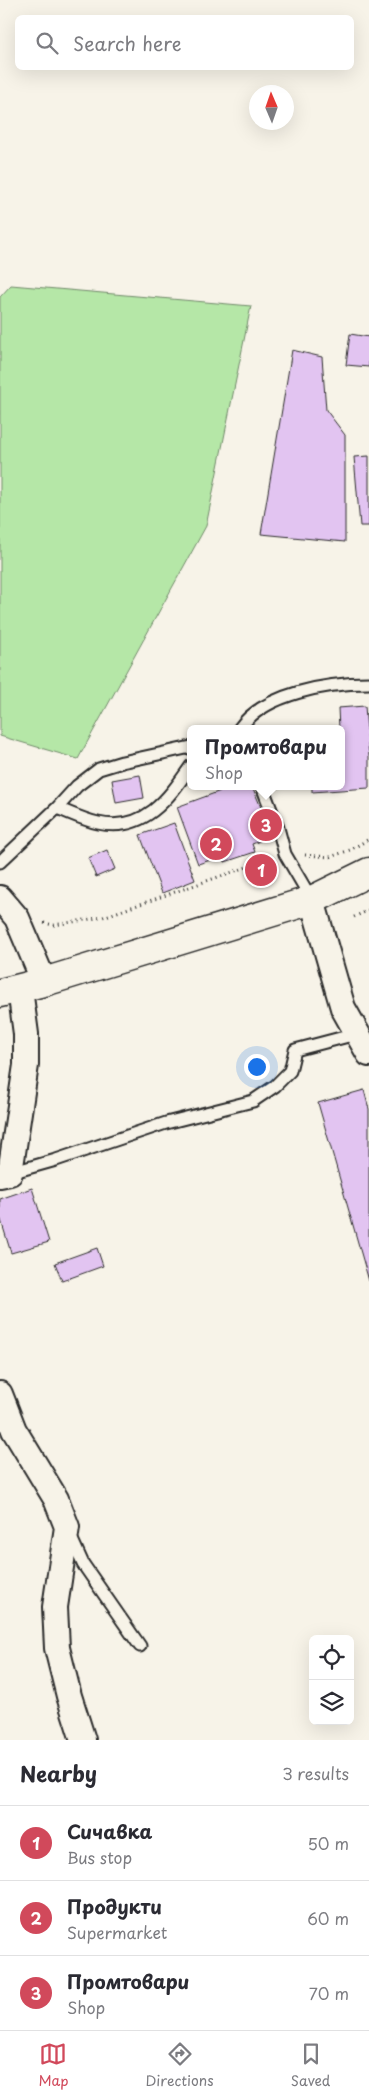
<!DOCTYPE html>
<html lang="en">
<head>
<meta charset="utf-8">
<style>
  :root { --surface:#fff; --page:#f2f2f3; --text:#2b2b33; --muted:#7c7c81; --line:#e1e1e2; --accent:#d1495b }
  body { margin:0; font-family:"Playpen Sans",sans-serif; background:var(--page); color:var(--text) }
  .controls { position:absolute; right:15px; bottom:15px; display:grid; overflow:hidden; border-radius:8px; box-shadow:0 5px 20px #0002 }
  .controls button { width:45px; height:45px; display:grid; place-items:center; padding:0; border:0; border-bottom:1px solid var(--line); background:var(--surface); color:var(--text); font:25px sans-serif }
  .compass { position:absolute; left:249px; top:85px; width:45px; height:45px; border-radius:50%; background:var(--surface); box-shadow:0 5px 20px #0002; rotate:358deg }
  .you { position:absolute; left:256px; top:1066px; width:18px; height:18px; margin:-12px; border:4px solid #fff; border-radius:50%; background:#1a73e8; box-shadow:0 0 0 8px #1a73e833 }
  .badge { display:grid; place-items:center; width:32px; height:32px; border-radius:50%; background:var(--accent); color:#fff; font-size:16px; font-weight:700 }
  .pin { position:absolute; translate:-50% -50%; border:2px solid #fff; box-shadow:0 1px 5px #0006 }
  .popup { position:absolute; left:187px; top:725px; width:158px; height:65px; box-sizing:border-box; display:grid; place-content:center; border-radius:8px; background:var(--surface); filter:drop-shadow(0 1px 4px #0005); font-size:16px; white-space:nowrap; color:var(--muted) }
  .popup b { font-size:19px; color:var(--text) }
  .popup::after { content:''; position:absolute; left:50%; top:100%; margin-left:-10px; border:10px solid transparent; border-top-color:var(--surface) }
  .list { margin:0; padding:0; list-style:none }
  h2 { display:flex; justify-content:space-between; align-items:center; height:65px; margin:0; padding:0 20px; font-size:21px }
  h2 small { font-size:16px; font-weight:400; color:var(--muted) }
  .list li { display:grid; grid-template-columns:32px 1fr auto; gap:15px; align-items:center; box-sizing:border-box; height:75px; padding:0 20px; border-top:1px solid var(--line) }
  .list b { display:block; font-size:19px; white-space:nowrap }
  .list p { margin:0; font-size:16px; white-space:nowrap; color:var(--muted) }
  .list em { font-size:16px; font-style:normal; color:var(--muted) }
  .icon { flex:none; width:28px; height:28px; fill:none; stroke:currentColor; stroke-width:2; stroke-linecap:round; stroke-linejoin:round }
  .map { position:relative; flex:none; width:369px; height:1740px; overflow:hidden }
  .search { position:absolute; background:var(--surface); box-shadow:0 5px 20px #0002; left:15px; right:15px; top:15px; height:55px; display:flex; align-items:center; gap:12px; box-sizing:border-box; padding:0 18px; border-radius:8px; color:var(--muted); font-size:19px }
  .sheet { height:290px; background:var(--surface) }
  nav { display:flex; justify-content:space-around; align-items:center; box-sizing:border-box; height:70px; border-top:1px solid var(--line); background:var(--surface); font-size:14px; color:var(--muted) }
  nav a { display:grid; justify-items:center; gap:2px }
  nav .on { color:var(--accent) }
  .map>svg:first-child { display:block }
  .green { fill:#b5e7a7; stroke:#708969 }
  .building { fill:#e2c4f1; stroke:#2b2b2b }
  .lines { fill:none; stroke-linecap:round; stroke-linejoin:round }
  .service-casing { stroke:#2b2b2b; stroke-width:15 }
  .minor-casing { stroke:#2b2b2b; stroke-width:28 }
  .trunk-casing { stroke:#2b2b2b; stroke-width:31 }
  .path { stroke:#2b2b2b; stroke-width:3; stroke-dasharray:1 4; stroke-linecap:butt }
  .service { stroke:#f7f3e8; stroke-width:11 }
  .minor { stroke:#f7f3e8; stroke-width:24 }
  .trunk { stroke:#f7f3e8; stroke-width:28 }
</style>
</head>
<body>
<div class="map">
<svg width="369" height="1740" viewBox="0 0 369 1740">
  <rect width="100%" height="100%" fill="#f7f3e8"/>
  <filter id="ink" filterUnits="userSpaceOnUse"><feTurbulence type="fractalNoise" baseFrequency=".02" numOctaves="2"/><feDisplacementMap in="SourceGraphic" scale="10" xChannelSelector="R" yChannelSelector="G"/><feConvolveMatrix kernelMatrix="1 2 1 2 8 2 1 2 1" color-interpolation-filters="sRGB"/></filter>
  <g filter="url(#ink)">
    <path class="green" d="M11 285 251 306 206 526 78 759 0 736V297Z"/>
    <path class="building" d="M350 334 369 337V367L346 365Z
      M292 350 322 357 326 410 345 435V542L261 534Z
      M369 456V526H360L354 457Z
      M365 706 369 757V788L312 792V786H341V729H339L338 708Z
      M140 775 144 798 116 803 112 780Z
      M234 786H252L273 836 252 844 255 852 225 862 223 856 198 864 177 807Z
      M174 823 195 880 162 893 140 835Z
      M107 850 115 869 96 877 88 858Z
      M364 1090 369 1109V1281L318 1103Z
      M32 1188 49 1242 11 1253 0 1217V1199Z
      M97 1248 103 1266 62 1281 55 1263Z"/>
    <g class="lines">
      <defs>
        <path id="service" d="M239 729C264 693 328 683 369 683
          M262 786 278 828 285 854 312 900
          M57 808C70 813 84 820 98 823 144 833 168 799 191 766
          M0 862 57 808 77 786 99 769 122 762 191 747
          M10 1173 56 1160 166 1123 253 1101 275 1086 290 1071 295 1050 356 1034
          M69 1533 83 1564 140 1646"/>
        <path id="minor" d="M0 898 17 918 44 982
          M312 900 343 1008 369 1054
          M0 1175 10 1173 26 1065V1034L20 989
          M0 1394 14 1430 56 1499 67 1527 55 1607 57 1648 69 1696 83 1740"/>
        <path id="trunk" d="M0 993 44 982 312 900 369 872"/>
      </defs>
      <use href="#service" class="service-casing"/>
      <use href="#minor" class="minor-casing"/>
      <use href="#trunk" class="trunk-casing"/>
      <path class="path" d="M305 855 330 857 350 850 369 839
        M354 917 369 910
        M44 923 54 925 103 917 270 859"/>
      <use href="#service" class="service"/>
      <use href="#minor" class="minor"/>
      <use href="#trunk" class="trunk"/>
    </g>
  </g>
</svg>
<div class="controls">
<button><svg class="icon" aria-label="locate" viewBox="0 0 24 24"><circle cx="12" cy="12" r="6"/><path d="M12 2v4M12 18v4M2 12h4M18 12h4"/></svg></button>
<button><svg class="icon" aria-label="layers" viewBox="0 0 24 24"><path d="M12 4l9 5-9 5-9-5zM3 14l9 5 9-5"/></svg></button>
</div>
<svg class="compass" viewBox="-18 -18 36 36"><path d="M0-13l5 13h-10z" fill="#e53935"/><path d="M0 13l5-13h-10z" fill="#7c7c81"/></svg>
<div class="you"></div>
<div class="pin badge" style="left:261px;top:870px">1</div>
<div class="pin badge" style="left:216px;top:844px">2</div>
<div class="pin badge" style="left:266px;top:825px">3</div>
<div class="popup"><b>Промтовари</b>Shop</div>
<div class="search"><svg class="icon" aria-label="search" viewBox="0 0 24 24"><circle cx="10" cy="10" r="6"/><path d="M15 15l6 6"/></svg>Search here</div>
</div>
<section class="sheet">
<h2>Nearby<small>3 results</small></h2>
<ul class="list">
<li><span class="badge">1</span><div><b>Сичавка</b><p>Bus stop</p></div><em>50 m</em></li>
<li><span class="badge">2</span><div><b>Продукти</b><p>Supermarket</p></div><em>60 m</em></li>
<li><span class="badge">3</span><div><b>Промтовари</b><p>Shop</p></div><em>70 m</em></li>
</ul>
</section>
<nav>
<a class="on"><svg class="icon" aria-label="map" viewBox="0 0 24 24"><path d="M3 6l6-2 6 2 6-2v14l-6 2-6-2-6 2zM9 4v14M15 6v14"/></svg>Map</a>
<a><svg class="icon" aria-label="directions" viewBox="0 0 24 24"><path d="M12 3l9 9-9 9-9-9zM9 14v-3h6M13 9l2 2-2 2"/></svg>Directions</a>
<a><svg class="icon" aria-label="saved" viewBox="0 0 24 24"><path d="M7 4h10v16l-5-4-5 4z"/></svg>Saved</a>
</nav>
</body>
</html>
